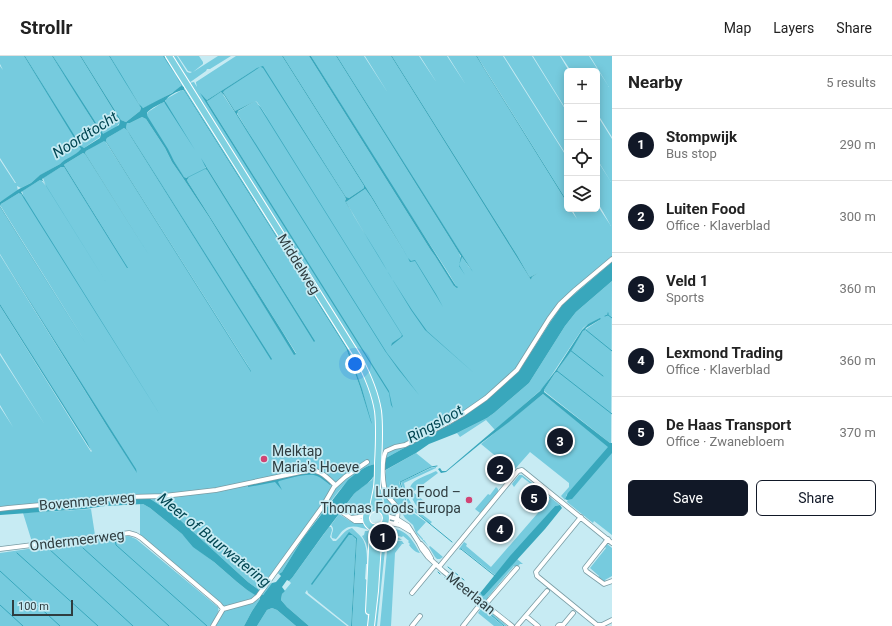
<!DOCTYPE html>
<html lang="en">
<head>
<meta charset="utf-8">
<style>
  :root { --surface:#fff; --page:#f2f2f2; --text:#222; --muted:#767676; --line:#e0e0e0; --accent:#111827 }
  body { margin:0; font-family:Roboto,sans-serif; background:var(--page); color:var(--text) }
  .controls { position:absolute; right:12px; top:12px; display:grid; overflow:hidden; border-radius:6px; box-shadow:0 2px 10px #0003 }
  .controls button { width:36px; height:36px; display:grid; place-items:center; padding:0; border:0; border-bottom:1px solid var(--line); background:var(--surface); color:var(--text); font:20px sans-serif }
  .scale { position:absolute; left:12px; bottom:10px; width:61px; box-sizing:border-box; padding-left:4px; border:2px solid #2f3d40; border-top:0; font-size:11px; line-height:14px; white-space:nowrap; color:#2f3d40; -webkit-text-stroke:3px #c7ebf3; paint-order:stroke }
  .you { position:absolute; left:355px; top:308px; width:14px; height:14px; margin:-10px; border:3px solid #fff; border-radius:50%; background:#1a73e8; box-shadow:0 0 0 6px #1a73e833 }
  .badge { display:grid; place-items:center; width:26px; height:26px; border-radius:50%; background:var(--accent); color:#fff; font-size:13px; font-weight:700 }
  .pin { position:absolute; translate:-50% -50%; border:2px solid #fff; box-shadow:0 1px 4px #0006 }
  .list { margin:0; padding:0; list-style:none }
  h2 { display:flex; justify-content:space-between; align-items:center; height:52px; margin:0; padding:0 16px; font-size:17px }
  h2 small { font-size:13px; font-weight:400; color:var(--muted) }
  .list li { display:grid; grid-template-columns:26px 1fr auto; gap:12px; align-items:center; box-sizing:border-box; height:72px; padding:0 16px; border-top:1px solid var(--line) }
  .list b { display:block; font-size:15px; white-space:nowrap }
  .list p { margin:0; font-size:13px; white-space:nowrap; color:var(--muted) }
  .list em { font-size:13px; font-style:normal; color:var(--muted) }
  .actions { display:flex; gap:8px; padding:12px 16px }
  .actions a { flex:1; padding:9px 0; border:1px solid var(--accent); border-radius:6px; text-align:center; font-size:14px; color:var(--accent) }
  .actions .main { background:var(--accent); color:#fff }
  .icon { flex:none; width:22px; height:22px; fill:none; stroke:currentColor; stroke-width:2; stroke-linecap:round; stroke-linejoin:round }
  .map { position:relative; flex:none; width:612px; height:570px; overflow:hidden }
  header { display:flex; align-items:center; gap:24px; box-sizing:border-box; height:56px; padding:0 20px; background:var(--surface); border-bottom:1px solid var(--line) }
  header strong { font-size:19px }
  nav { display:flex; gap:22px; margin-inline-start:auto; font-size:14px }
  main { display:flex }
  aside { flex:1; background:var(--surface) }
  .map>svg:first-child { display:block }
  .green { fill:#76cbde; fill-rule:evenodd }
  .water { fill:#39a7bc }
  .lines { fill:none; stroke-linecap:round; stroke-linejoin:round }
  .stream { stroke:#39a7bc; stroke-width:1 }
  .street-casing { stroke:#7a9ca4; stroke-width:5.5 }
  .primary-casing { stroke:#fff; stroke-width:8 }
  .street { stroke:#fff; stroke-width:4 }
  .primary { stroke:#80d1e0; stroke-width:6 }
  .poi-dot { fill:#d14474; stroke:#c7ebf3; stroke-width:1.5 }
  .labels { text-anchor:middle; stroke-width:3.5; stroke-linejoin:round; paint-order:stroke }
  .street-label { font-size:14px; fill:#2f3d40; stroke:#c7ebf3 }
  .poi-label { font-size:14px; fill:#2f3d40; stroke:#c7ebf3; text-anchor:start }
  .water-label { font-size:15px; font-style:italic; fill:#024652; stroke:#c7ebf3 }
</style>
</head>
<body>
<header>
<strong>Strollr</strong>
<nav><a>Map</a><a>Layers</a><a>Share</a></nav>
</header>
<main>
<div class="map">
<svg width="612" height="570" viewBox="0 0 612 570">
  <rect width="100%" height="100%" fill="#c7ebf3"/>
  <path class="green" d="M0 0H24L68 70 25 0H52L70 28 53 0H80L120 65C118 72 110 75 105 78H102L77 39 100 77V81L84 92 82 91 75 82 81 92V94L72 101 39 120 31 127 21 132 17 130 18 135 0 146V104L15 127H16L0 102V10L3 14 0 8Z
    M81 0H109L121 19 110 0H163L168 7 164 0H177L187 16 190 17 192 16 188 15 178 0H199L203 6V8L193 16 218 0H231L210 13H207L206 15 189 27 194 26 197 31 196 27V26L236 0H282L364 130V132L349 142 346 141 270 21 344 139 346 143 345 145 346 147 369 185 346 146 365 133 366 134 371 141 406 199 374 144 283 0H309L430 193 435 200 455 231 456 230 449 218 392 130 311 0H336L459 197 461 202 462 201 469 211 471 213 436 158 337 0H364L388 37 365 0H391L551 256 531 224 532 221 538 217 530 221 529 220 517 199 392 0H419L437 27 420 0H447L466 29 448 0H476L567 147V153H570L577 163 572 153H597V149L611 170 598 147H597V104L611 126 597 103V59L612 83V206L563 248 551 265 519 315 489 342 451 368 424 381 375 408C352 413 333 443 319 461L318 460 317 461 318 462 303 482 282 516 279 518 277 517 270 526 272 527 263 539 259 537V534L248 526 178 462 167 454 149 442H132L10 454 0 455V351L13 371 0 349V299L45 369 0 297V250L91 396 92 395 0 248V199L108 372 137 416 0 198V151L86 287 0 149 4 146 19 137H20L24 142 22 135 40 124H41L46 130 43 122 61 111H64L128 212 64 109 65 108 83 97 85 98 146 194 85 97 86 95 102 85H105L123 113 251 315 247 308 106 85V84L107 82 122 73 124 72 127 74 131 81 271 303 126 72 127 67H130L142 61 146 63 165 92 172 106 181 119 209 161 294 298 296 297 188 126 187 124 189 121 185 122 183 120 147 61V58L148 56 163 46 165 47 166 43 182 34 185 36 346 292 360 331 372 367 352 304 349 295 180 27 181 30 180 32 156 46 143 52 141 51 124 24 141 52 140 55 126 66 121 64ZM259 11 223 35V36L235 55 255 45 257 46 268 62 257 47 255 45 237 56 238 59 255 87 222 37 221 36 207 45 208 47 382 325 203 40 207 44ZM206 110 315 285 207 114 205 113Z
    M477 0H503L563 95 567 102V145Z
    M504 0H532L567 56V100Z
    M533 0H560L569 15H567V55Z
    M561 0H589L609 31 590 0H612V81L597 57V15H571Z
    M612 225 611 387H610L544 335V334L555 317 557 316 558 313 571 294 583 275 601 263 588 268 583 272 543 332 495 374 486 364 460 381 457 377 487 362 494 357 529 327 565 270 576 256Z
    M543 338 612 393V479L594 465 593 467 567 446 568 443 567 438 565 444 561 440 569 431V427L530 396C525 402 520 407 515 413L512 410 510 412 481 388Z
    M416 397 432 410 399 426 406 449 412 456 426 466 417 476 423 483V484H424L429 491 430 490 443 501 440 503H437L435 501 429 491 416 477 413 469 405 462 397 448 391 441 385 430V420L386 414Z
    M436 411V412L404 427C409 450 414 452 432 466L430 468 408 448 401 426 431 412Z
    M436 415 438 417 413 436 424 445 418 452C400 426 415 425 436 415Z
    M519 419H522L560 449 555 450 495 519 462 493 460 494 459 493 464 486 467 488 466 490 491 511 550 443 522 421 514 431 512 428Z
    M374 420 375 421C374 430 375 439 373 447 372 450 369 452 367 454 359 464 351 459 343 453L354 438 359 433 372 424 373 421Z
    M381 422 384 436 395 453V456L393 458 389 457 382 450Z
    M496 431 498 433V436L478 460 480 457 475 453 488 438 490 439Z
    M140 448H143L150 452 182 478 198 494 214 506 237 526 247 534 257 539 253 543 228 550H224L215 543 140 479Z
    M91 453 95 479 33 487 32 486 23 457 61 455Z
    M339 458 350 465 364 467 368 469 371 475 369 499 366 487 362 480 364 479 365 475H368L369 474C361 472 352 468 345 473 341 475 339 480 336 483L332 482C330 477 336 474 331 469Z
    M329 471H331L332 474 330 481 333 485H336C342 480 344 474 352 472 355 475 359 478 362 482 367 489 367 500 367 508H366L365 523 367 524 368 570H352L357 482 349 477 311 529 349 479C352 478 355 481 356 484L351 570H349L308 537 307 534 305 537 347 570H309L287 551 281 544 282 538 291 527 289 525 292 522Z
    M391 472V473C406 472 414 486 420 497 416 497 412 493 409 489L410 488 408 486 409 485 403 480 402 481 392 478H391V480L399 482 402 484 388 483 389 475Z
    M129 480 136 483 218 551C220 557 214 564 210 570H0V497L111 481Z
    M384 484H386L377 570H374L376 530 382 493H383Z
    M388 484 402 485 404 488H402L395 497 391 570H380Z
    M606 487 612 492V520L605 524 606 526 605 527 598 522 599 520 590 512 606 492 604 490Z
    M517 503 523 508H520L516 512 514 510 488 541 489 542 487 544H484L478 538 480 536H481V538L485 539Z
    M260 543 252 555 244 570H214L222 556 224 555C237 551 249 550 260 542Z
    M482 551H484L507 570H505L483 553 503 570H494L478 557Z
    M272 552 277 554 296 570H257L267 554Z"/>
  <path class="water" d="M24 0H25L81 90 84 92 100 82 101 78 52 0H53L103 78 119 69 120 65 80 0H81L121 64 126 66 140 55 141 52 109 0H110L139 48 143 52 172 37 181 30 180 26 163 0H164L182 30 184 31V33L349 295 362 333 372 368 371 366 360 331 346 292 185 36 183 34C177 35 168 40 165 45L195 94 164 46C161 47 148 54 147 57 147 58 147 60 148 61L168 93 174 105 184 121 186 122 206 112 201 102 315 285 314 286 207 114 205 113 189 121 187 124 188 126 282 275 296 298 294 299 209 161 181 119 172 106 165 92 146 63 142 61 130 67H127L126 72 272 303 271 304 131 81 127 74 124 72 107 82 106 84V85L251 315V316L123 113 106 86 104 85 86 95 85 97 149 199 85 98 83 97 65 108 64 109 128 212H127L64 111H61L42 123 106 226 43 125 40 124 21 136 162 362 21 138 19 137 1 148 0 150 88 291 0 151V146L19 133 31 127 40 119 60 108C66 102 75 100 81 93Z
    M282 0H283L374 144 408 202 411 205 415 204 436 238 443 251 415 205 410 206 408 202 371 141 366 134 365 133 346 146C359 170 376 194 389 218 391 222 394 225 396 229L412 254 427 275 474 317 425 274 411 254 346 147 345 145 346 143 344 139 263 12 261 11H260L225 34 223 36 235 55 255 45 261 52 403 280 402 281 391 290 392 287 401 281 402 279 257 47 255 45 238 55 237 58 387 297 419 339 398 313 385 295 224 39 221 36 209 44 207 45 208 47 389 335 392 349 393 352 391 349 389 337 200 37 207 44 257 12 263 10 346 141 349 142 364 132V130Z
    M309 0H311L454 227 456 230 458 231 457 232 454 230 435 200 430 193Z
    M336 0H337L473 216 462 201 459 209 465 219 459 210 461 200 459 197Z
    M391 0H392L517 199 529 220 530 221 538 217 532 221 531 224 551 256Z
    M476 0H477L484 12 567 145V147Z
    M0 198 136 413 137 417 108 372Z
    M612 206V225L576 256 565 270 529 327 494 357 487 362 457 377 429 388 416 397 373 421C370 427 360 432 354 438L323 479 292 522 289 525 287 524 282 531 285 535 282 538 281 544 287 551 309 570H296L277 554 272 552 267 554 257 570H244L252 555 260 543V542L247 534 237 526 214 506 193 491 182 478 150 452 143 448 105 450 85 453 0 459V455L10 454 132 442H149L167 454 178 462 248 526 259 534V537L263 539 272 527 276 526 281 520 279 518 282 516 303 482 348 424C356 417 365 410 375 408L424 381 451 368 489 342 519 315 551 265 563 248Z
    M0 248 87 386 92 396 0 250Z
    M600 262 601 263 586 272 585 274 583 275 571 295 558 313 557 316 555 317 544 334V336L610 387H612V397L572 443 567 444 565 443 568 437 608 391 543 338 509 366 480 388 446 416 441 417 438 413 440 412 442 415H446L540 335 556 314 582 274 588 268Z
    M309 416 319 418 331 428 330 429C326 426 322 422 317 420 308 416 288 423 279 425L278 426 282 434 275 426 248 431V429L296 418Z
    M560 449 562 452 545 473 485 539 483 540 481 538V536L510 500 555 450Z
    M349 476 357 482 352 570H351L356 483 352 479H349L312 529 311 528Z"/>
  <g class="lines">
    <path class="stream" d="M608 259 612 262
      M605 260 608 259V257
      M586 274 612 295
      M570 294 603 320
      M557 315 612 358
      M437 410 431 411 400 426 407 449 452 486
      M115 484 116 489 207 570
      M48 492 133 570
      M83 492 169 570
      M461 493 495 520
      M17 497 98 570
      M448 511 464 524
      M0 515 60 570
      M438 516 440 518
      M445 522 455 530
      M459 533 468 541
      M0 549 23 570
      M484 553 504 570"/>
    <defs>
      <path id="street" d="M326 445 355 465H367
        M0 453 8 452 127 441 164 440 216 434 310 414C320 414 328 422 335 429
        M386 460 397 463 408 470 419 487 422 493 428 501 443 515 512 570
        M581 461 536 516 537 520 597 569H602L612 564
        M351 462 367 460
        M385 466 400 469 410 475
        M396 467C397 462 399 457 397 452 395 447 390 444 387 439 382 430 381 404 386 395L395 391 405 389 449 366 463 358 486 342 517 314 549 263 560 248 575 234 612 203
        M608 483 585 512 586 515 604 528 612 525
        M421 488 427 495 431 502
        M0 493 129 477 136 479 141 482 219 548 223 553
        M439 511 518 415 522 414 612 487
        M412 537 436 508
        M485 549 517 512
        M526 560 538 570
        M213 570 223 553 252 545 258 540 323 450 334 431 345 421 367 406
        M412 570 420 560
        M463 570 482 546
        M517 570 547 535
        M558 570 559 569H563L573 557"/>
      <path id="primary" d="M169 0 358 301C367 318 375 336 378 355 380 372 379 390 378 407 378 415 378 423 377 431 376 438 374 445 373 452
        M378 435 381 453
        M366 462a10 10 0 1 1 20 0a10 10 0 1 1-20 0Z
        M369 555 373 471
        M371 570 375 535 379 471"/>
    </defs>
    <use href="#street" class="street-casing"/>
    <use href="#primary" class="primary-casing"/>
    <use href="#street" class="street"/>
    <use href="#primary" class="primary"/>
  </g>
  <g class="poi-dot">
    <circle cx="264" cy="403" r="4"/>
    <circle cx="469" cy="444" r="4"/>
  </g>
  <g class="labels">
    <g class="street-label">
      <text transform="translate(299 208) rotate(58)" y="5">Middelweg</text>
      <text transform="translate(87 445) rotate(-5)" y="5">Bovenmeerweg</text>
      <text transform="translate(77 484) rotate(-7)" y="5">Ondermeerweg</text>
      <text transform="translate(471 537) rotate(39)" y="5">Meerlaan</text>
    </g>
    <g class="poi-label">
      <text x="272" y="400">Melktap<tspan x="272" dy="16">Maria's Hoeve</tspan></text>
      <text x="461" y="441" text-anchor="end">Luiten Food –<tspan x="461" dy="16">Thomas Foods Europa</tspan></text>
    </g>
    <g class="water-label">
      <text transform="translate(85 79) rotate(-32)" y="5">Noordtocht</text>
      <text transform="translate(435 368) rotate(-29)" y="5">Ringsloot</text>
      <text transform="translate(214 484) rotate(39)" y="5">Meer of Buurwatering</text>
    </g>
  </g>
</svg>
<div class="controls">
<button>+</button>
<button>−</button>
<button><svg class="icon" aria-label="locate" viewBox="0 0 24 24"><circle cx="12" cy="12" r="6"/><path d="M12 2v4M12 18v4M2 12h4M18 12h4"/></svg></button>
<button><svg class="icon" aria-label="layers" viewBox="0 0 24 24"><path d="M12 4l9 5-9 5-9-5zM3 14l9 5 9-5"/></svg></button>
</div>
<div class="scale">100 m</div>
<div class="you"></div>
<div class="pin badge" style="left:383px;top:481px">1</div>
<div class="pin badge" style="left:500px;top:413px">2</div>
<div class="pin badge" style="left:560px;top:385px">3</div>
<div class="pin badge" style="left:500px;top:473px">4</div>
<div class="pin badge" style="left:534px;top:442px">5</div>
</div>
<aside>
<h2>Nearby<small>5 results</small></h2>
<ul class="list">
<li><span class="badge">1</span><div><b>Stompwijk</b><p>Bus stop</p></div><em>290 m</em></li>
<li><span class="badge">2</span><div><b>Luiten Food</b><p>Office · Klaverblad</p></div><em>300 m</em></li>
<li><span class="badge">3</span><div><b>Veld 1</b><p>Sports</p></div><em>360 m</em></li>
<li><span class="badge">4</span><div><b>Lexmond Trading</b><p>Office · Klaverblad</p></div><em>360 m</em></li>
<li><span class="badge">5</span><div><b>De Haas Transport</b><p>Office · Zwanebloem</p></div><em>370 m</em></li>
</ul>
<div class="actions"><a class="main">Save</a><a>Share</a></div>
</aside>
</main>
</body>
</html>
